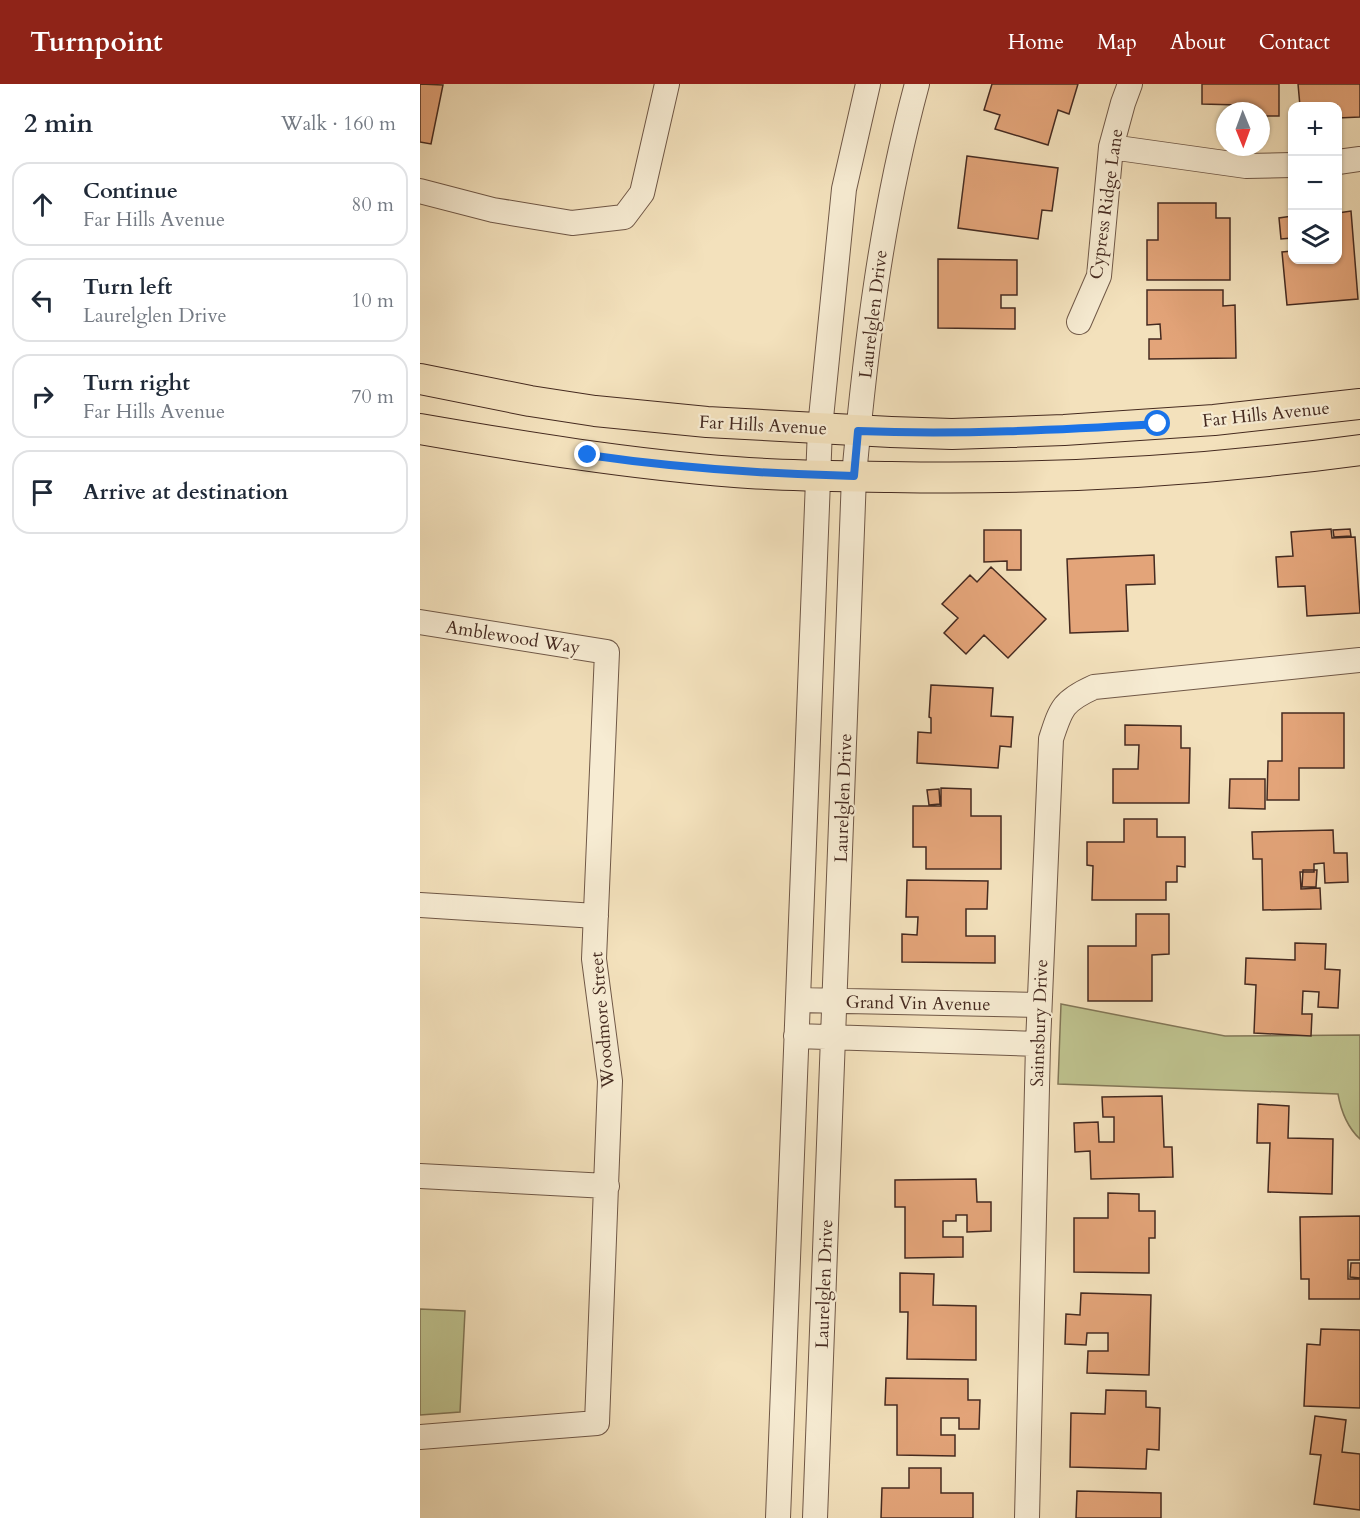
<!DOCTYPE html>
<html lang="en">
<head>
<meta charset="utf-8">
<style>
  :root { --surface:#fff; --page:#f2f2f3; --text:#1f2937; --muted:#747a83; --line:#e0e1e3; --accent:#8f2418 }
  body { margin:0; font-family:Cardo,serif; background:var(--page); color:var(--text) }
  .controls { position:absolute; right:18px; top:18px; display:grid; overflow:hidden; border-radius:12px; box-shadow:0 2px 4px #0004 }
  .controls button { width:54px; height:54px; display:grid; place-items:center; padding:0; border:0; border-bottom:2px solid var(--line); background:var(--surface); color:var(--text); font:30px sans-serif }
  .compass { position:absolute; left:796px; top:18px; width:54px; height:54px; border-radius:50%; background:var(--surface); box-shadow:0 2px 4px #0004; rotate:179deg }
  .stop { position:absolute; width:18px; height:18px; margin:-14px; border:4px solid #1a73e8; border-radius:50%; background:#fff }
  .stop.end { background:#1a73e8; border-color:#fff; box-shadow:0 2px 6px #0008 }
  .list { margin:0; padding:0; list-style:none }
  h2 { display:flex; justify-content:space-between; align-items:center; height:78px; margin:0; padding:0 24px; font-size:26px }
  h2 small { font-size:20px; font-weight:400; color:var(--muted) }
  .list li { display:grid; grid-template-columns:39px 1fr auto; gap:18px; align-items:center; box-sizing:border-box; height:84px; margin:0 12px 12px; padding:0 12px; border:2px solid var(--line); border-radius:18px }
  .list b { display:block; font-size:22px; white-space:nowrap }
  .list p { margin:0; font-size:20px; white-space:nowrap; color:var(--muted) }
  .list em { font-size:20px; font-style:normal; color:var(--muted) }
  .icon { flex:none; width:33px; height:33px; fill:none; stroke:currentColor; stroke-width:2; stroke-linecap:round; stroke-linejoin:round }
  .map { position:relative; flex:none; width:940px; height:1434px; overflow:hidden }
  header { display:flex; align-items:center; gap:36px; box-sizing:border-box; height:84px; padding:0 30px; background:var(--accent); color:#fff }
  header strong { font-size:28px }
  nav { display:flex; gap:33px; margin-inline-start:auto; font-size:21px }
  main { display:flex }
  aside { flex:1; background:var(--surface) }
  .map>svg:first-child { display:block }
  .green { fill:#bec28e; stroke:#827657; stroke-width:1.5 }
  .building { fill:#e3a479; stroke:#452a20; stroke-width:1.5 }
  .lines { fill:none; stroke-linecap:round; stroke-linejoin:round }
  .minor-casing { stroke:#705847; stroke-width:26 }
  .major-casing { stroke:#452a20; stroke-width:32 }
  .minor { stroke:#f7ecd3; stroke-width:24 }
  .major { stroke:#f3e1bc; stroke-width:30 }
  .route { stroke:#1a73e8; stroke-width:8 }
  .labels { text-anchor:middle; stroke-width:4.5; stroke-linejoin:round; paint-order:stroke }
  .street-label { font-size:18px; fill:#452a20; stroke:#f7ecd3 }
</style>
</head>
<body>
<header>
<strong>Turnpoint</strong>
<nav><a>Home</a><a>Map</a><a>About</a><a>Contact</a></nav>
</header>
<main>
<aside>
<h2>2 min<small>Walk · 160 m</small></h2>
<ul class="list">
<li><svg class="icon" aria-label="ahead" viewBox="0 0 24 24"><path d="M12 20V5M6 11l6-6 6 6"/></svg><div><b>Continue</b><p>Far Hills Avenue</p></div><em>80 m</em></li>
<li><svg class="icon" aria-label="left" viewBox="0 0 24 24"><path d="M17 20v-9H6M10 6l-5 5 5 5"/></svg><div><b>Turn left</b><p>Laurelglen Drive</p></div><em>10 m</em></li>
<li><svg class="icon" aria-label="right" viewBox="0 0 24 24"><path d="M7 20v-9h11M14 6l5 5-5 5"/></svg><div><b>Turn right</b><p>Far Hills Avenue</p></div><em>70 m</em></li>
<li><svg class="icon" aria-label="arrive" viewBox="0 0 24 24"><path d="M6 21V4h12l-3 4 3 4H6"/></svg><div><b>Arrive at destination</b></div></li>
</ul>
</aside>
<div class="map">
<svg width="940" height="1434" viewBox="0 0 940 1434">
  <rect width="100%" height="100%" fill="#f3e1bc"/>
  <filter id="stains"><feTurbulence type="fractalNoise" baseFrequency=".00333" numOctaves="4"/><feColorMatrix values="0 0 0 0 .2 0 0 0 0 .09 0 0 0 0 .02 0 0 0 .5 -.17"/></filter>
  <radialGradient id="worn" r=".72"><stop offset=".6" stop-color="#630" stop-opacity="0"/><stop offset="1" stop-color="#630" stop-opacity=".3"/></radialGradient>
  <path class="green" d="M641 920 805 952 940 951V1055C927 1043 921 1027 918 1010L638 1000Z
    M0 1225 45 1227 40 1328 0 1331Z"/>
  <path class="building" d="M0 0 23 1 11 60 0 58Z
    M572 0H658L649 30 638 26 628 61 575 45 580 31 564 26Z
    M782 0H859V32H841V27H820L819 21 782 20Z
    M878 0H940V33L918 34 917 21 880 22Z
    M547 72 638 84 632 127 622 126 618 155 538 144Z
    M738 119H796V134H810V196H727V156H738Z
    M931 127 938 215 867 221 862 168 872 167V176H918V129Z
    M872 132V154L861 155 859 134Z
    M518 175 597 176V211H581V224H595V245L518 244Z
    M727 206H803V222L815 221 816 274 729 275V255H741L740 240 727 241Z
    M911 445 912 454 935 453 940 529 887 532 885 502 858 503 856 473 873 472 871 448Z
    M930 445 931 452 914 453 913 446Z
    M564 446H601V486H587V477L564 478Z
    M734 471 735 500 706 501 708 547 650 549 647 475Z
    M571 483 626 535 588 574 564 551 546 570 524 549 538 534 522 520 550 491 557 498Z
    M511 601 573 604 571 632 593 633 591 663 580 662 578 684 497 679 498 648 511 649V634L509 633Z
    M862 629H924V684H879V716H847L848 677H862Z
    M705 641 761 642V664H770L769 719H693V685H718L719 661H705Z
    M810 695H845V725L809 724Z
    M521 704 551 705V732H581V785H506V763H493V722H521Z
    M519 705 520 720 509 721 507 706Z
    M704 735H737V753H765V783L757 782V798H746V816H672L673 782 667 781V758H704Z
    M913 746 914 769H927L928 798 905 799 904 779 894 780V788H880L881 805 900 804 901 825 843 826 842 775H833L832 748Z
    M883 786H897L896 803H882Z
    M487 796 568 797 567 825H546V852H575V879L482 878V850L497 851 498 833H486Z
    M716 830H749V870L732 871V917H668V862H716Z
    M875 859 906 860 905 885 920 886 918 924 898 923 899 908 883 907 882 930H892L891 952 834 949 836 901 825 900 826 874 875 876Z
    M742 1012 744 1063H752L753 1093 671 1095 670 1067 655 1068 654 1039 678 1038 679 1058H694V1033H683L682 1013Z
    M838 1020 869 1022 868 1054 913 1055 912 1110 848 1108 850 1059H837Z
    M556 1095 557 1118H571V1147L547 1148V1131H536V1137H523V1153H543V1173L485 1174V1123H475V1096Z
    M688 1109 719 1110V1127H735V1154H729V1189L654 1188V1134H688Z
    M940 1132V1176H928V1195H940V1215H889V1195H881L880 1133Z
    M931 1179H940V1194L930 1193Z
    M480 1189 514 1190 513 1221 556 1222V1276L487 1275 488 1228H480Z
    M661 1209 731 1211 729 1291 667 1289 668 1267H688V1249H667L666 1261 645 1260 646 1230 660 1231Z
    M901 1245 940 1246V1324L884 1322 887 1260 900 1261Z
    M466 1294 548 1295V1316H560L559 1345H539V1334H521V1351H535V1372L477 1371V1321H465Z
    M686 1306 726 1307V1323L740 1324 739 1366 727 1365 726 1385 650 1383 651 1329 685 1330Z
    M895 1332 926 1336 922 1368 940 1370V1426L894 1420 901 1371 890 1370Z
    M489 1384H521V1409H553V1434H461L462 1404H489Z
    M657 1407 741 1409V1434H656Z"/>
  <g class="lines">
    <defs>
      <path id="minor" d="M691 63 826 82 872 81
        M918 78 940 75
        M0 107 73 126 152 139 204 133 222 109 247 0
        M659 238 679 192 691 63 703 19 710 0
        M0 538 187 568 174 875 190 997 177 1339 0 1353
        M0 821 176 832
        M378 916 619 921
        M376 952 618 960
        M0 1092 187 1102
        M358 1434 400 344 424 105 448 0
        M395 1434 434 392C446 260 462 129 497 0
        M607 1434 618 960 631 655C641 624 643 617 674 603L940 576"/>
      <path id="major" d="M0 295 110 317 175 327 287 338 471 348 532 350 644 346 794 336 940 320
        M0 345C104 363 209 380 315 388 367 392 419 392 471 393 628 396 784 387 940 366"/>
    </defs>
    <use href="#minor" class="minor-casing"/>
    <use href="#major" class="major-casing"/>
    <use href="#minor" class="minor"/>
    <use href="#major" class="major"/>
  </g>
  <g class="lines">
    <path class="route" d="M168 371C257 384 345 390 434 392L438 347C538 351 638 346 738 340"/>
  </g>
  <g class="labels">
    <g class="street-label">
      <text transform="translate(686 120) rotate(-82)" y="6">Cypress Ridge Lane</text>
      <text transform="translate(453 230) rotate(-83)" y="6">Laurelglen Drive</text>
      <text transform="translate(846 330) rotate(-6)" y="6">Far Hills Avenue</text>
      <text transform="translate(343 341) rotate(3)" y="6">Far Hills Avenue</text>
      <text transform="translate(93 553) rotate(9)" y="6">Amblewood Way</text>
      <text transform="translate(423 714) rotate(-88)" y="6">Laurelglen Drive</text>
      <text transform="translate(498 919) rotate(1)" y="6">Grand Vin Avenue</text>
      <text transform="translate(182 936) rotate(-95)" y="6">Woodmore Street</text>
      <text transform="translate(619 939) rotate(-88)" y="6">Saintsbury Drive</text>
      <text transform="translate(404 1200) rotate(-88)" y="6">Laurelglen Drive</text>
    </g>
  </g>
  <rect width="100%" height="100%" filter="url(#stains)"/>
  <rect width="100%" height="100%" fill="url(#worn)"/>
</svg>
<div class="controls">
<button>+</button>
<button>−</button>
<button><svg class="icon" aria-label="layers" viewBox="0 0 24 24"><path d="M12 4l9 5-9 5-9-5zM3 14l9 5 9-5"/></svg></button>
</div>
<svg class="compass" viewBox="-18 -18 36 36"><path d="M0-13l5 13h-10z" fill="#e53935"/><path d="M0 13l5-13h-10z" fill="#747a83"/></svg>
<div class="stop" style="left:738px;top:340px"></div>
<div class="stop end" style="left:168px;top:371px"></div>
</div>
</main>
</body>
</html>
